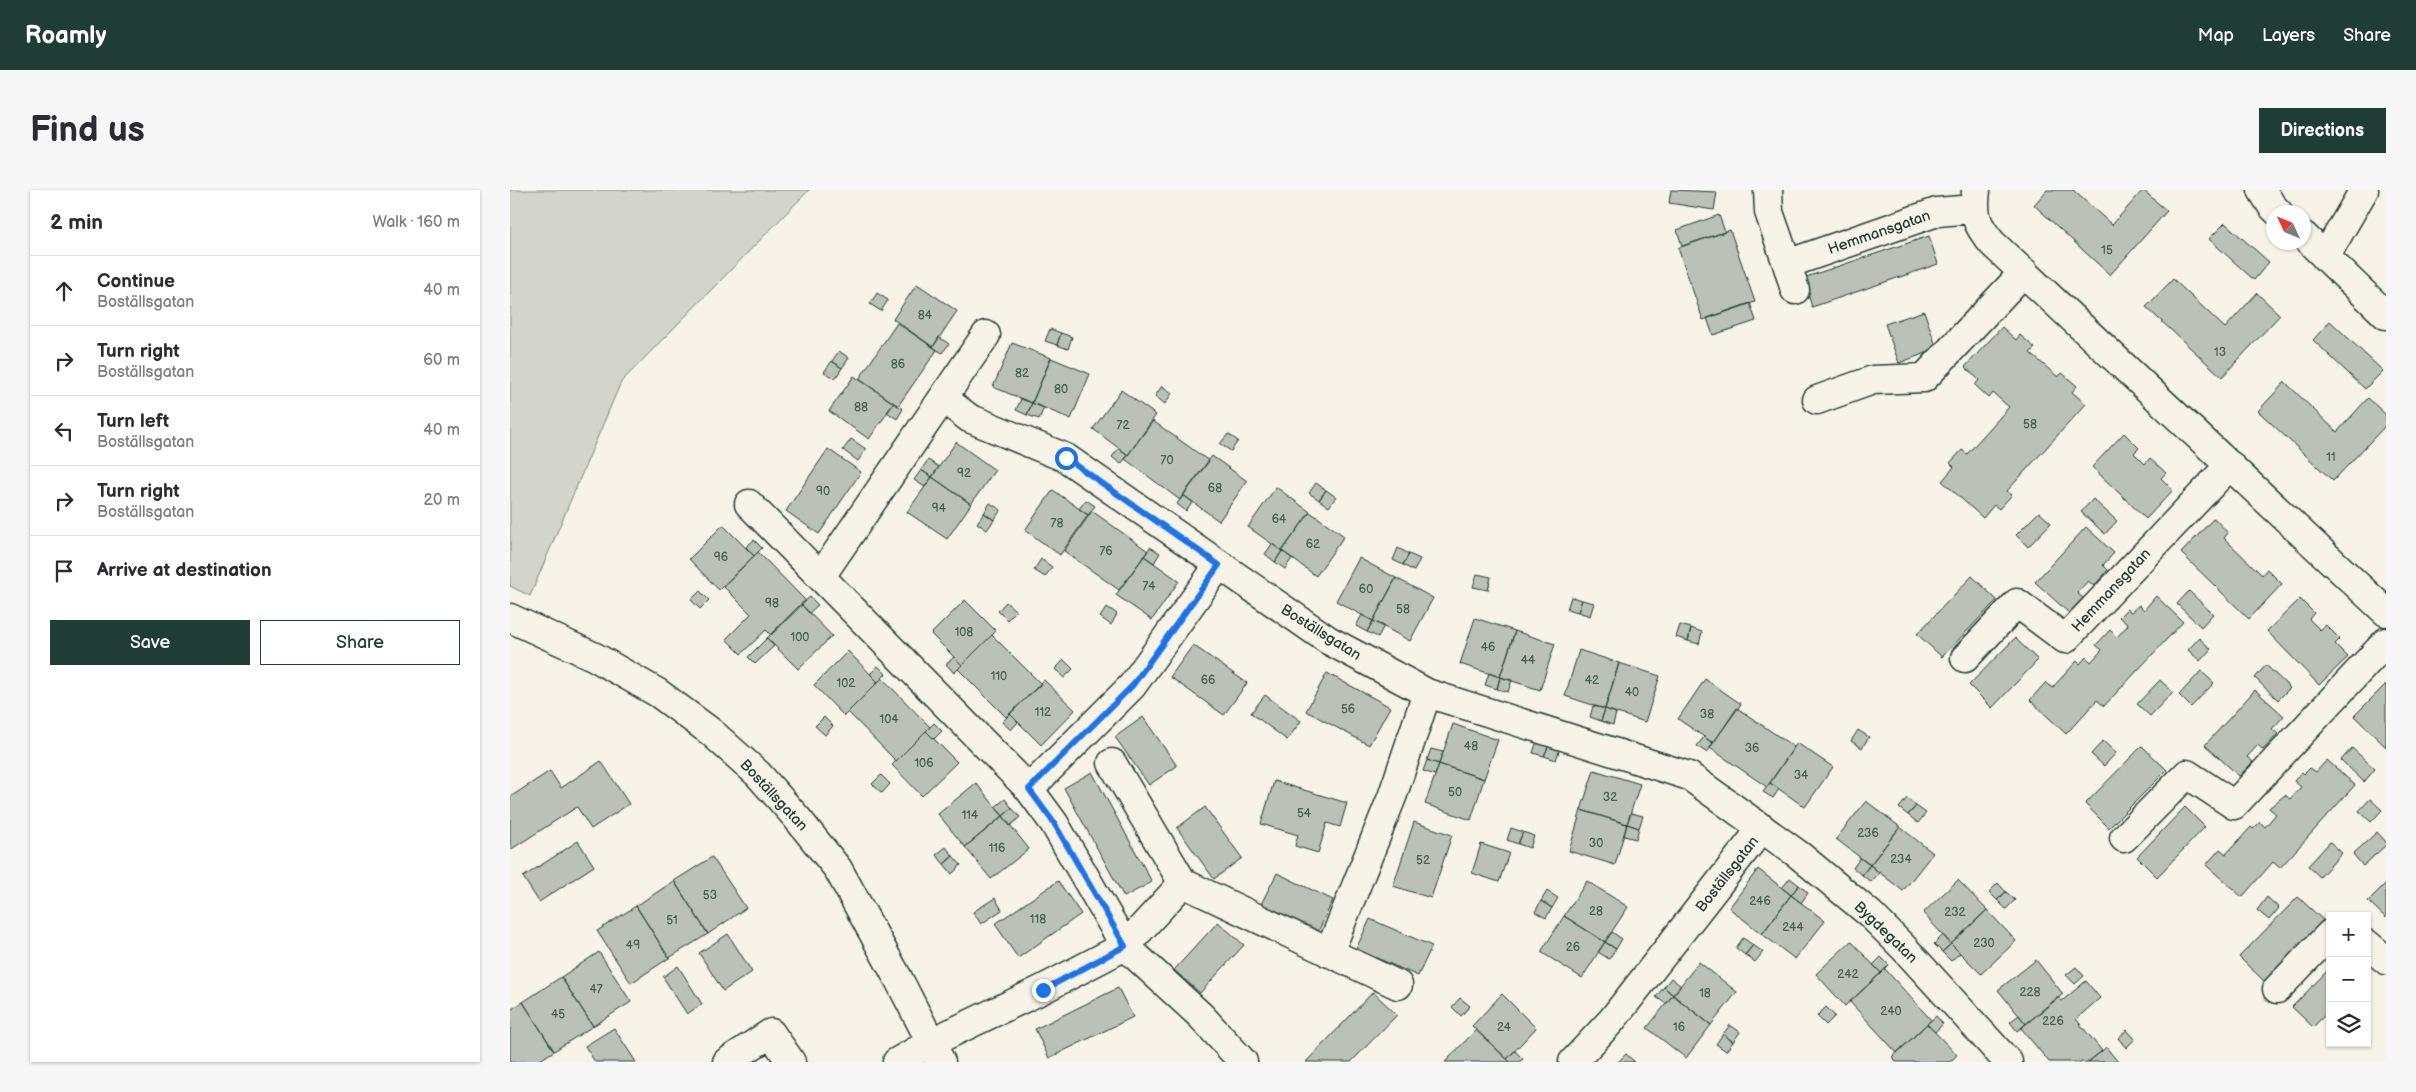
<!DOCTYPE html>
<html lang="en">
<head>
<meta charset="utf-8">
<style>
  :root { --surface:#fff; --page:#f7f7f7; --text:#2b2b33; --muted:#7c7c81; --line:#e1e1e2; --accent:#1f3d34 }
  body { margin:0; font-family:"Balsamiq Sans",sans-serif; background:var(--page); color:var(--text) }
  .controls { position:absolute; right:15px; bottom:15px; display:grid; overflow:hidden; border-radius:0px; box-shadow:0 1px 4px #0004 }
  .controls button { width:45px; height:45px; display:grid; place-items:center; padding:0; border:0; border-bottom:1px solid var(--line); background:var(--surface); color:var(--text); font:25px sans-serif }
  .compass { position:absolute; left:1756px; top:15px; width:45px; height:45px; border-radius:50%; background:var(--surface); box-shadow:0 1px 4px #0004; rotate:314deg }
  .stop { position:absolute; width:15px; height:15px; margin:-11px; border:4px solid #1a73e8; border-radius:50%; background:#fff }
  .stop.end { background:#1a73e8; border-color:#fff; box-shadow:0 1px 5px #0008 }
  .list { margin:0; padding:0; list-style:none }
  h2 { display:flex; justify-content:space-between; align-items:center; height:65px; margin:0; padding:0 20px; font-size:21px }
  h2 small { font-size:16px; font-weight:400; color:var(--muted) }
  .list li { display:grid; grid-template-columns:32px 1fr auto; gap:15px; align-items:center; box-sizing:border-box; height:70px; padding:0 20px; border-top:1px solid var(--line) }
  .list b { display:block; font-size:19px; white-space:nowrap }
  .list p { margin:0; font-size:16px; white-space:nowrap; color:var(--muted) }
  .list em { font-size:16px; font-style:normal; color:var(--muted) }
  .actions { display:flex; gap:10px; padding:15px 20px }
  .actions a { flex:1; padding:11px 0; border:1px solid var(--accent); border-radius:0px; text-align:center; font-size:18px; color:var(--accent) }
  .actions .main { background:var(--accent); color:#fff }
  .icon { flex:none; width:28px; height:28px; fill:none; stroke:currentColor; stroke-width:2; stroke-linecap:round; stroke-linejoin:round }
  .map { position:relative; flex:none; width:1876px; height:872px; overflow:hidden; border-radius:0px }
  header { display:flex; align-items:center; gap:30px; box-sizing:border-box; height:70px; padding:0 25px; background:var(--accent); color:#fff }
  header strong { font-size:24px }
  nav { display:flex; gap:28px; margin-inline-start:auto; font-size:18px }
  .intro { display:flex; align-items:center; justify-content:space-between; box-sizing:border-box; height:120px; padding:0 30px }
  h1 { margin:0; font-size:35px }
  .button { padding:12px 22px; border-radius:0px; background:var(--accent); color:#fff; font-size:18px; font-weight:700 }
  main { display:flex; gap:30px; padding:0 30px }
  aside { flex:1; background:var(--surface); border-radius:0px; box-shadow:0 1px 4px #0004 }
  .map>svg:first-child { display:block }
  .green { fill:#d3d5ca; stroke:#79897f }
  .building { fill:#bbc1b6; stroke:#1f3d34 }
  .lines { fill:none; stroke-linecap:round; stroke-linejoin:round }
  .minor-casing { stroke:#1f3d34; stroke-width:31 }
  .minor { stroke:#f7f3e8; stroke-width:28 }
  .route { stroke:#1a73e8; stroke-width:6 }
  .labels { text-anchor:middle; stroke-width:4; stroke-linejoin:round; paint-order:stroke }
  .number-label { font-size:12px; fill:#465e54 }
  .street-label { font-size:15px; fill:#1f3d34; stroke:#f7f3e8 }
</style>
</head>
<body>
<header>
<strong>Roamly</strong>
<nav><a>Map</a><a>Layers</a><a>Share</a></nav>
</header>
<div class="intro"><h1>Find us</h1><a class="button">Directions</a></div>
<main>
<aside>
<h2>2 min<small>Walk · 160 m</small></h2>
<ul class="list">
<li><svg class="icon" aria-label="ahead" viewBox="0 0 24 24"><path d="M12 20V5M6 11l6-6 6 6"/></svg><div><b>Continue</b><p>Boställsgatan</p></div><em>40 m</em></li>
<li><svg class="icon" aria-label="right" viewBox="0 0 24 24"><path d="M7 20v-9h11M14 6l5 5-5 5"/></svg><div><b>Turn right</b><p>Boställsgatan</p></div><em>60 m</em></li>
<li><svg class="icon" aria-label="left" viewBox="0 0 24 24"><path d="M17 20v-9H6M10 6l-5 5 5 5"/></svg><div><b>Turn left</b><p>Boställsgatan</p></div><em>40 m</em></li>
<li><svg class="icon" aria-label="right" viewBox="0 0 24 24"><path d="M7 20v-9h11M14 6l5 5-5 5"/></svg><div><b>Turn right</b><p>Boställsgatan</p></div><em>20 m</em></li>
<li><svg class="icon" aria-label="arrive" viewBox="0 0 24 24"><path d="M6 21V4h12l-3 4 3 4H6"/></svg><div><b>Arrive at destination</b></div></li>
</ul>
<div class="actions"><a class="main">Save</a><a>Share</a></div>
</aside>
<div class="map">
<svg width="1876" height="872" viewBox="0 0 1876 872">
  <rect width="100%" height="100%" fill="#f7f3e8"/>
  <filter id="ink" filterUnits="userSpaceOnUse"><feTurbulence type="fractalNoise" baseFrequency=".02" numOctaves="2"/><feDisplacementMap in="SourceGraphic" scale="10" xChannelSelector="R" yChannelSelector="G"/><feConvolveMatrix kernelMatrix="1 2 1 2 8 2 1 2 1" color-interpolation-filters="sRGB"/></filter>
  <g filter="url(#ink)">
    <path class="green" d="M0 0H299L111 192 20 406 0 396Z"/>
    <path class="building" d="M1161 0 1207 2 1204 20 1159 13Z
      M1537 0H1563L1602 35 1633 0 1657 21 1600 85 1524 15Z
      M1209 25 1215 42 1172 56 1167 40Z
      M1715 33 1759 72 1744 90 1699 49Z
      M1220 40 1245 112 1193 130 1168 58Z
      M1419 46 1428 74 1302 117 1293 88Z
      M1663 89 1715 138 1747 103 1770 125 1712 187 1636 117Z
      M407 94 447 121 423 157 383 129Z
      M367 103 378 110 371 121 360 114Z
      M1240 113 1246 131 1203 145 1197 128Z
      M1414 121 1427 159 1389 173 1375 134Z
      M1820 131 1873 181 1855 199 1803 150Z
      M387 133 427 160 388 216 349 189Z
      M1492 137 1506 150 1510 145 1525 158 1520 163 1548 187 1552 183 1567 196 1562 202 1576 214 1497 301 1502 305 1489 319 1484 315 1473 328 1432 291 1444 277 1440 273 1452 260 1457 264 1499 217 1483 203 1479 208 1465 195 1469 190 1455 177Z
      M540 139 551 143 547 155 535 151Z
      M551 143 562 147 558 159 547 155Z
      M429 147 439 154 432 163 423 157Z
      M502 153 541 168 522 213 483 197Z
      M329 161 339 168 332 178 322 171Z
      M541 168 580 184 561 229 522 213Z
      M322 171 332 178 325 189 314 182Z
      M344 186 384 213 359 249 319 221Z
      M1775 192 1827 242 1858 208 1876 225V235L1823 291 1748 221Z
      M652 196 662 203 655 214 645 206Z
      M611 200 646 225 618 265 583 239Z
      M511 209 522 213 517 225 506 220Z
      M384 213 393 219 387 229 377 222Z
      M522 213 534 218 529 229 517 225Z
      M643 231 699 271 670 310 615 269Z
      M1614 243 1629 258 1624 263 1635 274 1640 268 1656 283 1651 288 1663 300 1636 329 1582 277Z
      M718 244 728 251 721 261 710 254Z
      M341 249 356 259 348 271 333 260Z
      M446 252 485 280 461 314 422 287Z
      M609 258 618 265 611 274 602 267Z
      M318 259 351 282 309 344 276 321Z
      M702 266 737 291 709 331 673 305Z
      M418 270 429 277 422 287 411 280Z
      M411 280 422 287 415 297 404 290Z
      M422 287 461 314 437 349 397 322Z
      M806 293 816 300 809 310 799 303Z
      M766 297 800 322 772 361 738 337Z
      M543 300 578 325 550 365 515 340Z
      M816 300 826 307 819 317 809 310Z
      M673 305 683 312 676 321 667 314Z
      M1583 309 1607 331 1595 344 1571 322Z
      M576 310 585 316 578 325 569 319Z
      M480 313 491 320 484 330 474 323Z
      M582 321 638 361 609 400 554 361Z
      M800 322 834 346 806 386 772 361Z
      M1529 322 1541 333 1518 357 1506 345Z
      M474 323 484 330 477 340 467 333Z
      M1704 328 1718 343 1714 348 1752 385 1757 379 1772 394 1739 429 1671 363Z
      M213 335 244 366 209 400 179 369Z
      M1576 337 1604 363 1593 375 1598 380 1584 396 1578 391 1567 403 1573 408 1559 423 1525 392Z
      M244 350 252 358 244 366 236 357Z
      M762 354 772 361 765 372 755 364Z
      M640 357 650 363 644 373 634 366Z
      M888 358 899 364 893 375 883 370Z
      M772 361 782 368 775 379 765 372Z
      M248 362 296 411 261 445 256 440 231 464 216 449 241 424 213 396Z
      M899 364 910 369 904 381 893 375Z
      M634 366 669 391 642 430 606 405Z
      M849 368 886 388 863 431 826 411Z
      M531 369 542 377 535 387 524 380Z
      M967 384 981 387 978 400 963 397Z
      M1462 386 1487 410 1432 467 1407 444Z
      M886 388 923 408 900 451 863 431Z
      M190 401 199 410 190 419 181 410Z
      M1679 401 1703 424 1691 437 1667 414Z
      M1646 406 1673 432 1594 516 1587 510 1556 544 1520 510 1536 492 1542 498 1567 471 1570 474 1576 467 1581 472 1592 460 1586 455 1600 440 1607 447 1618 435 1609 427 1617 419 1621 422 1629 415 1634 420Z
      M300 407 308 415 299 423 291 414Z
      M1061 407 1072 410 1068 422 1057 419Z
      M1790 409 1804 423 1799 429 1810 440 1816 435 1830 449 1825 454 1838 467 1809 495 1757 441Z
      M455 410 486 441 452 475 421 444Z
      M1072 410 1084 413 1080 426 1068 422Z
      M496 412 506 421 497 430 488 421Z
      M291 414 322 446 288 479 257 448Z
      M597 417 607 424 601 435 590 427Z
      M852 425 863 431 857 442 846 436Z
      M965 428 1005 441 990 487 950 474Z
      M863 431 874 436 868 447 857 442Z
      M1170 435 1181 438 1178 451 1166 447Z
      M1181 438 1192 442 1189 454 1178 451Z
      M1005 441 1045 454 1030 500 990 487Z
      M482 445 531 494 496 527 448 479Z
      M257 448 264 456 245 474 238 467Z
      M1505 448 1528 470 1482 518 1459 495Z
      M1689 448 1701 459 1690 471 1678 460Z
      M683 455 737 493 714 525 660 487Z
      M1069 460 1109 473 1095 519 1055 506Z
      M338 461 368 492 334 526 304 495Z
      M444 467 452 475 444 483 436 474Z
      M554 470 563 479 554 488 545 479Z
      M1109 473 1150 486 1135 532 1095 519Z
      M1756 475 1780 498 1768 510 1745 488Z
      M368 476 376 484 368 492 360 484Z
      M1691 481 1704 493 1681 517 1669 505Z
      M817 483 880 517 859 555 796 521Z
      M979 483 990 487 987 499 975 495Z
      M990 487 1002 490 998 502 987 499Z
      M372 488 420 537 386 571 338 522Z
      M1195 489 1231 514 1203 553 1168 529Z
      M534 490 565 520 531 555 500 524Z
      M1650 490 1663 502 1640 526 1627 514Z
      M1876 494V557L1844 526Z
      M1745 500 1774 526 1762 539 1768 544 1753 560 1748 555 1737 567 1743 572 1729 586 1695 555Z
      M755 505 791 531 777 550 741 523Z
      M1083 516 1095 519 1091 531 1080 527Z
      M1227 518 1284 557 1257 597 1200 558Z
      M1095 519 1106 523 1103 535 1091 531Z
      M500 524 508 532 501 540 492 532Z
      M314 527 323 536 315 545 305 536Z
      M633 527 667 576 639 595 605 547Z
      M424 533 432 541 424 549 416 541Z
      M943 534 988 550 974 589 929 574Z
      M1348 540 1359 547 1352 558 1341 551Z
      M416 541 447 572 412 606 382 575Z
      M1194 547 1203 553 1197 563 1187 556Z
      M1027 551 1039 555 1034 566 1023 563Z
      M1593 551 1606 563 1594 576 1581 564Z
      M1287 553 1323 577 1295 617 1260 593Z
      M1039 555 1050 558 1046 570 1034 566Z
      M1632 556 1657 580 1599 638 1575 614Z
      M1842 558 1865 579 1854 592 1831 570Z
      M921 559 933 562 929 574 917 570Z
      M917 570 929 574 925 585 913 581Z
      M1817 570 1845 595 1770 678 1763 672 1732 707 1696 675 1710 659 1716 664 1741 637 1743 639 1750 632 1755 637 1766 624 1759 618 1775 605 1780 609 1791 597 1784 591 1792 582 1794 584 1800 578 1806 582Z
      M91 571 119 614 81 639 67 617 0 660V607L40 581 51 598Z
      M929 574 974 589 961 630 915 614Z
      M1084 580 1130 594 1117 634 1071 620Z
      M582 582 642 692 614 707 554 598Z
      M371 585 380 594 372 603 362 594Z
      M764 591 837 613 830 637 817 633 808 663 785 656 788 645 751 634Z
      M466 593 493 626 455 657 428 624Z
      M1260 593 1269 599 1263 608 1253 602Z
      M1397 608 1406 616 1398 625 1389 618Z
      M495 609 502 618 493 626 485 617Z
      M1860 609 1872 620 1861 632 1849 621Z
      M1356 611 1390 637 1360 675 1326 649Z
      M1406 616 1416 623 1408 633 1398 625Z
      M695 617 732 668 704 689 667 638Z
      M1675 617 1695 637 1647 687 1627 667Z
      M502 618 510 627 500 636 493 626Z
      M1071 620 1117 634 1105 675 1059 661Z
      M1121 623 1133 626 1129 638 1117 634Z
      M493 626 519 659 481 689 455 657Z
      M904 632 942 645 921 708 883 696Z
      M1117 634 1129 638 1126 649 1114 646Z
      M1390 637 1423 663 1393 701 1360 675Z
      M1001 638 1013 642 1008 654 997 650Z
      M1013 642 1024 646 1020 658 1008 654Z
      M1867 642 1876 652V655L1853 676 1843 664Z
      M68 651 84 676 29 712 13 687Z
      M1820 652 1832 663 1810 687 1798 676Z
      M971 654 999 663 989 692 962 683Z
      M436 657 443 666 434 674 426 665Z
      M443 666 451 675 442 684 434 674Z
      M202 667 236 718 198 744 164 691Z
      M1350 668 1360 675 1352 685 1343 678Z
      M1360 675 1369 683 1361 692 1352 685Z
      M1248 679 1281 705 1252 744 1219 718Z
      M767 683 823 710 808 742 751 714Z
      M1280 688 1289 695 1281 705 1272 698Z
      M1448 690 1477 720 1441 754 1413 723Z
      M164 691 198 744 159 768 126 716Z
      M548 691 571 724 508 768 485 734Z
      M1077 691 1118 717 1095 752 1054 726Z
      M1488 693 1496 702 1487 710 1479 702Z
      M1876 693V728L1858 711Z
      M1289 695 1298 703 1291 713 1281 705Z
      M1037 701 1048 708 1042 718 1031 711Z
      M1496 702 1505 710 1496 719 1487 710Z
      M1281 705 1315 731 1285 769 1252 744Z
      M1757 707 1769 718 1759 730 1747 720Z
      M1788 707 1813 730 1754 791 1729 767Z
      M485 708 492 720 471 734 463 722Z
      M1031 711 1042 718 1036 728 1025 722Z
      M126 716 159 768 121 793 87 741Z
      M1477 720 1506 751 1471 784 1441 754Z
      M1054 726 1095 752 1072 788 1031 762Z
      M860 729 922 756 908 786 846 759Z
      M708 732 734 755 690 803 664 780Z
      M1102 742 1112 749 1106 759 1095 752Z
      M218 744 242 782 213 801 189 763Z
      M1433 745 1441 754 1432 762 1424 754Z
      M1233 748 1243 755 1235 765 1226 758Z
      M1341 751 1371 783 1335 816 1306 784Z
      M1095 752 1106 759 1099 769 1088 762Z
      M1441 754 1450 763 1441 771 1432 762Z
      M1243 755 1253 762 1245 772 1235 765Z
      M89 762 121 812 83 836 51 787Z
      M1371 767 1379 775 1371 783 1363 775Z
      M1526 770 1553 804 1516 834 1488 800Z
      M1189 772 1227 802 1201 835 1163 805Z
      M168 776 192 814 177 824 153 787Z
      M1566 777 1574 786 1565 794 1556 785Z
      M1820 778V820L1803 837 1782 817Z
      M1375 779 1421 830 1387 863 1340 812Z
      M51 787 83 836 44 861 13 812Z
      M1161 788 1171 796 1163 805 1154 797Z
      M1576 791 1590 808 1566 829 1592 861 1578 872H1539L1511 838 1548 807 1552 811Z
      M1154 797 1163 805 1156 814 1146 807Z
      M608 798 623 827 539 868 525 839Z
      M863 802 887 825 841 872H796Z
      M992 804 1026 838 997 869 962 836Z
      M1163 805 1201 835 1176 868 1137 838Z
      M950 808 960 816 951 826 942 817Z
      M13 812 44 861 27 872H0V820Z
      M1316 817 1325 826 1316 835 1307 826Z
      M1509 825 1516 834 1507 841 1500 832Z
      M1426 826 1433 834 1425 842 1417 834Z
      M1417 834 1447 865 1440 872H1387L1382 867Z
      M1220 835 1230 842 1223 852 1213 844Z
      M104 838 126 872H85L75 856Z
      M966 840 997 869 1000 872H935Z
      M1617 840 1625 849 1616 858 1608 848Z
      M1213 844 1223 852 1216 861 1206 854Z
      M1596 857 1608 872H1578L1592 861Z
      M1005 861 1013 869 1009 872H1000L997 869Z
      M1116 864 1125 872H1108Z"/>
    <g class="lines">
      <defs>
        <path id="minor" d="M1258 0 1259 22 1277 74 1427 22 1463 19
          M1466 0C1463 25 1466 34 1482 53L1876 422
          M1752 0 1762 16 1768 22
          M1794 46 1876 125
          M1815 67 1854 0
          M1277 74 1285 100
          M433 208 459 228 556 268 818 450 917 503 1179 586 1289 665 1360 724 1395 759 1498 872
          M1307 210 1363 190 1414 188 1514 82
          M239 314 519 599 544 633 615 756 691 826 733 872
          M311 386 476 145
          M0 428 85 467 148 503 201 542 248 584 287 628 328 679 389 790 431 872
          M1455 468 1507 413 1555 449 1720 275
          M519 599 622 496 709 375
          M1614 648 1677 584 1724 615 1876 452
          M673 693 888 795
          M1857 754 1876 770
          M819 763 882 607 917 503
          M1767 799 1820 744
          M217 872 261 843 281 872
          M387 872 422 852 533 799 615 756 673 693 602 573
          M1063 872 1102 830 1252 638"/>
      </defs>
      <use href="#minor" class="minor-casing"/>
      <use href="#minor" class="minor"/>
    </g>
  </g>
  <g class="lines" filter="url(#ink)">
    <path class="route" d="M533 800 615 756 544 633 519 599 622 496 709 375 556 268"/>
  </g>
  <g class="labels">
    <g class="number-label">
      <text x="1597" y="64">15</text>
      <text x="415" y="129">84</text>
      <text x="1710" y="166">13</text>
      <text x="388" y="178">86</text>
      <text x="512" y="187">82</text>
      <text x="551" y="203">80</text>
      <text x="351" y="221">88</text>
      <text x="1520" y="238">58</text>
      <text x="613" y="239">72</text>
      <text x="1821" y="271">11</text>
      <text x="657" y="274">70</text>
      <text x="454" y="287">92</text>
      <text x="705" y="302">68</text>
      <text x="313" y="305">90</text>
      <text x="429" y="322">94</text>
      <text x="769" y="333">64</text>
      <text x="547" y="337">78</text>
      <text x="803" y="358">62</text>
      <text x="596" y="365">76</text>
      <text x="211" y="371">96</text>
      <text x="639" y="400">74</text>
      <text x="856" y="403">60</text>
      <text x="262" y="417">98</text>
      <text x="893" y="423">58</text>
      <text x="454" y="446">108</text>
      <text x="290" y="451">100</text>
      <text x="978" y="461">46</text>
      <text x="1018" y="474">44</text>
      <text x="489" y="490">110</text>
      <text x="698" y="494">66</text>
      <text x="1082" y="494">42</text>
      <text x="336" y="497">102</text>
      <text x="1122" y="506">40</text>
      <text x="838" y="523">56</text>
      <text x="533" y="526">112</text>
      <text x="1197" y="528">38</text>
      <text x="379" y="533">104</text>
      <text x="961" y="560">48</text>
      <text x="1242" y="562">36</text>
      <text x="414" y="577">106</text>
      <text x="1291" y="589">34</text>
      <text x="945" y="606">50</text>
      <text x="1100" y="611">32</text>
      <text x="794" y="627">54</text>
      <text x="460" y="629">114</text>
      <text x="1358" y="647">236</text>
      <text x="1086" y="657">30</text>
      <text x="487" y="662">116</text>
      <text x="1391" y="673">234</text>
      <text x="913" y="674">52</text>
      <text x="200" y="709">53</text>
      <text x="1250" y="715">246</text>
      <text x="1086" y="725">28</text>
      <text x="1445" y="726">232</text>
      <text x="528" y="733">118</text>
      <text x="162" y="734">51</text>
      <text x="1283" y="741">244</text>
      <text x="1474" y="757">230</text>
      <text x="123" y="759">49</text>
      <text x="1063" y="761">26</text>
      <text x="1338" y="788">242</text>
      <text x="86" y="803">47</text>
      <text x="1520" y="806">228</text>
      <text x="1195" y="807">18</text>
      <text x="1381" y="825">240</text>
      <text x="48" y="828">45</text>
      <text x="1543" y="835">226</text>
      <text x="994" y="841">24</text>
      <text x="1169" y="841">16</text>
    </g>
    <g class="street-label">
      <text transform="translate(1369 42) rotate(-19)" y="5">Hemmansgatan</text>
      <text transform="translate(1601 400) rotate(-47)" y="5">Hemmansgatan</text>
      <text transform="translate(811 442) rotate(32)" y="5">Boställsgatan</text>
      <text transform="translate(264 605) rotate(47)" y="5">Boställsgatan</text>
      <text transform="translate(1217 684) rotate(-52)" y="5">Boställsgatan</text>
      <text transform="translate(1376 742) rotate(44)" y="5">Bygdegatan</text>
    </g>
  </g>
</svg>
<div class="controls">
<button>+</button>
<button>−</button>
<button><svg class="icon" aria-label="layers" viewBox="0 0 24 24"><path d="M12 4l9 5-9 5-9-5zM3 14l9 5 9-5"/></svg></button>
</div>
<svg class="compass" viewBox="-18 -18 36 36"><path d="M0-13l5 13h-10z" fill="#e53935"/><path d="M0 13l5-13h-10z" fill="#7c7c81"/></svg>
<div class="stop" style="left:556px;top:268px"></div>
<div class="stop end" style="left:533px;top:800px"></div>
</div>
</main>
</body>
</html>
